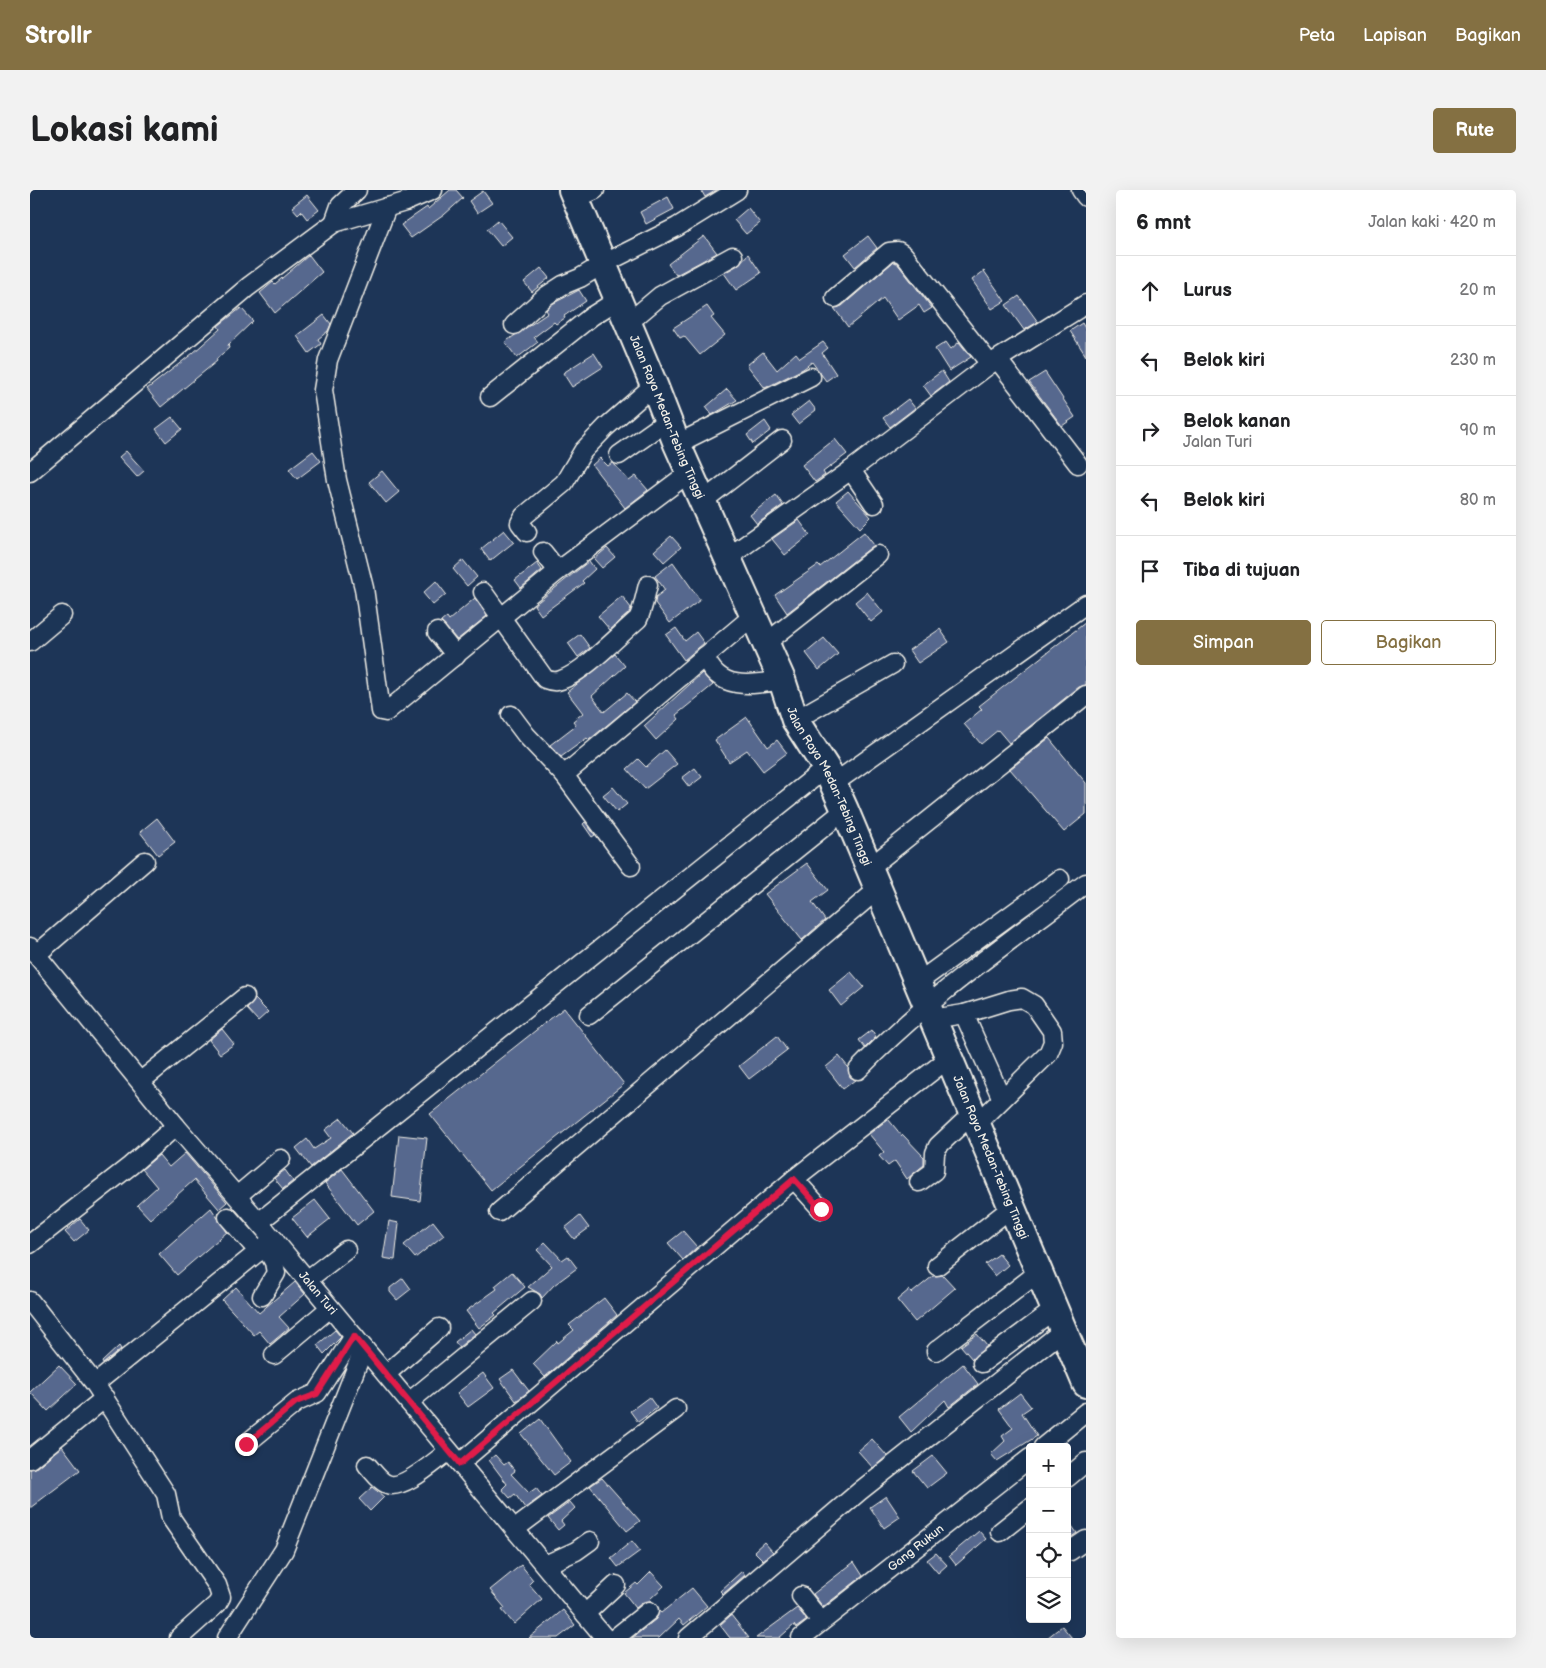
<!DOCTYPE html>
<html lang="id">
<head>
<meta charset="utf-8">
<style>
  :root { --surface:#fff; --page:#f2f2f2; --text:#202124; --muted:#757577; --line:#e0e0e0; --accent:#847042 }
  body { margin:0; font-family:"Balsamiq Sans",sans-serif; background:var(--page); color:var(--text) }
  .controls { position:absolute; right:15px; bottom:15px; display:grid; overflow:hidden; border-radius:5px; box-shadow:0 5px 20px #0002 }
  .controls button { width:45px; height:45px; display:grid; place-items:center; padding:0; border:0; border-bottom:1px solid var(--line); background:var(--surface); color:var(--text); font:25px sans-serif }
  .stop { position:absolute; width:15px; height:15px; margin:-11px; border:4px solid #e11d48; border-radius:50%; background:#fff }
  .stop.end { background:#e11d48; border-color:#fff; box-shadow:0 1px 5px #0008 }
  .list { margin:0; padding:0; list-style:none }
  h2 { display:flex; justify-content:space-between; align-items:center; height:65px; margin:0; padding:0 20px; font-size:21px }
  h2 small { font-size:16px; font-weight:400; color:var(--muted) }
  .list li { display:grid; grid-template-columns:32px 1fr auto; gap:15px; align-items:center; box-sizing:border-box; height:70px; padding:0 20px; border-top:1px solid var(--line) }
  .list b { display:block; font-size:19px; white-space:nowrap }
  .list p { margin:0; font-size:16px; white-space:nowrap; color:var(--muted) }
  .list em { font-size:16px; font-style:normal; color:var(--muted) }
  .actions { display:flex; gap:10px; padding:15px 20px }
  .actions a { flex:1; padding:11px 0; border:1px solid var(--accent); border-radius:5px; text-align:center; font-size:18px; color:var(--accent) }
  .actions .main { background:var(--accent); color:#fff }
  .icon { flex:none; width:28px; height:28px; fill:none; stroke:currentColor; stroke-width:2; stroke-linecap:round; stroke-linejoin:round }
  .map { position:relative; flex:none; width:1056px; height:1448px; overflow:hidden; border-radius:5px }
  header { display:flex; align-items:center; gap:30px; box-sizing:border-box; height:70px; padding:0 25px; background:var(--accent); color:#fff }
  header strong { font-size:24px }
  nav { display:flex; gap:28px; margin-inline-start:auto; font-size:18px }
  .intro { display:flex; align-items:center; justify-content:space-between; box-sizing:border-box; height:120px; padding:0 30px }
  h1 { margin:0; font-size:35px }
  .button { padding:12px 22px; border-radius:5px; background:var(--accent); color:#fff; font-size:18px; font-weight:700 }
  main { display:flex; gap:30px; padding:0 30px }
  aside { flex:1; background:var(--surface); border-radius:5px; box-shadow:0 5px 20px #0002 }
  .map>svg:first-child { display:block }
  .building { fill:#57678e; stroke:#f4f1e8 }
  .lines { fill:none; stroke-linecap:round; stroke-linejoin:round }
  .minor-casing { stroke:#f4f1e8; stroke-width:21 }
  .highway-casing { stroke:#f4f1e8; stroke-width:30 }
  .minor { stroke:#1d3557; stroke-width:18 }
  .highway { stroke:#1d3557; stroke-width:26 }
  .route { stroke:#e11d48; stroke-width:6 }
  .labels { text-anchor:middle; stroke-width:4.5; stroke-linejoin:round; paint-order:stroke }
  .street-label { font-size:12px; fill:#f4f1e8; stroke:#1d3557 }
</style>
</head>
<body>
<header>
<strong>Strollr</strong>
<nav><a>Peta</a><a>Lapisan</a><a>Bagikan</a></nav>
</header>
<div class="intro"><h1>Lokasi kami</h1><a class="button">Rute</a></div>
<main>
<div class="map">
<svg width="1056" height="1448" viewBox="0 0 1056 1448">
  <rect width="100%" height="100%" fill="#1d3557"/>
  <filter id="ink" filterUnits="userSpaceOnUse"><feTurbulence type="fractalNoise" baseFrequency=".02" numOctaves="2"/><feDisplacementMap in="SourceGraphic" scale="10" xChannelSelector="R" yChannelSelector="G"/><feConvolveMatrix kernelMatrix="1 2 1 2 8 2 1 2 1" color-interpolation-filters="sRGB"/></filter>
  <g filter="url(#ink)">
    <path class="building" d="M420 0H426L433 8 414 25 381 48 371 35 397 17 398 19Z
      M671 0H687L675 7Z
      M453 1 462 13 447 23 439 11Z
      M277 5 289 20 277 29 271 21 268 24 262 17Z
      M638 7 644 19 616 34 610 22Z
      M718 18 730 33 716 44 704 30Z
      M468 30 482 47 471 56 457 39Z
      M674 46 687 63 646 85 638 74Z
      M838 46 847 58 825 77 815 64Z
      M718 64 731 83 706 100 694 83 708 75Z
      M279 65 292 82 245 123 230 103 243 92 245 94Z
      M863 72 867 73 902 118 894 123 889 115 868 130 853 108 818 137 804 118 812 116Z
      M511 78 519 88 502 102 494 92Z
      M954 81 975 111 962 119 942 90Z
      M549 100 556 111 534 126 535 128 526 134 524 132 504 147 508 152 487 168 475 152 518 123 516 120 522 114Z
      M989 106 1008 132 994 140 976 115Z
      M677 116 684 126 681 128 695 145 670 165 654 146 650 148 643 138Z
      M211 118 223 131 198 155 199 158 186 169 187 171 131 217 117 199 163 163 190 139 188 136Z
      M294 125 301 134 298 141 288 149 291 154 279 163 267 146Z
      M1052 133 1056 140V166L1040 141Z
      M793 152 798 158 792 163 806 184 796 191 782 172 773 179 735 198 717 175 733 162 747 180 766 163 770 168Z
      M916 152 921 159 929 152 941 167 919 181 905 159Z
      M564 163 573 177 542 197 533 183Z
      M912 181 919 192 901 206 893 195Z
      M1015 182 1045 227 1032 236 999 192Z
      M697 199 707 210 682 225 676 217Z
      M878 209 885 218 860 237 853 228Z
      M779 211 786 220 768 234 761 225Z
      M142 227 152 239 136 252 126 239Z
      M735 231 741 240 723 254 717 245Z
      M805 249 817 264 793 282 795 285 785 292 772 275Z
      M96 261 114 281 107 287 89 267Z
      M283 261 291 271 267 289 259 279Z
      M570 268 578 276 582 273 585 275 599 291 606 286 618 300 595 318 562 275Z
      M352 281 369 302 356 313 339 292Z
      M818 301 841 327 830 338 806 311Z
      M746 305 753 315 727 334 720 325Z
      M769 330 780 345 755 365 742 349Z
      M474 340 484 352 460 371 451 359Z
      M834 342 844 355 757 423 745 405 788 375 790 377Z
      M641 346 651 357 634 372 624 361Z
      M577 358 585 367 572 378 564 369Z
      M433 370 447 387 437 396 423 379Z
      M559 371 565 379 552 391 554 393 511 425 504 415Z
      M643 372 670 410 640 433 625 413 626 407 635 400 625 386Z
      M507 373 512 380 491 398 485 390Z
      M406 391 416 404 403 415 393 403Z
      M837 402 853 422 841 432 825 412Z
      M592 406 601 418 599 423 580 440 568 426Z
      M445 408 457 426 427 450 411 432 417 427 419 430Z
      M1056 432V495L1049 497 979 553 968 540 951 554 934 534 952 519 949 516Z
      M646 438 655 451 666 442 674 453 654 470 636 445Z
      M910 439 919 452 888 473 879 460Z
      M550 444 560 458 548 467 538 453Z
      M794 448 808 464 789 480 776 463Z
      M585 464 595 476 562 506 574 522 597 503 605 512 559 550 557 548 531 567 520 555 546 535 543 531 553 523 537 502Z
      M672 483 683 495 646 525 649 529 626 550 614 536Z
      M717 527 738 557 747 550 757 563 733 581 717 560 699 572 685 550Z
      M1019 548 1056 593V624L1034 642 980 579Z
      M635 560 647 574 615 599 597 579 608 569 616 577Z
      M665 578 672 587 659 597 652 588Z
      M583 597 597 614 587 622 573 605Z
      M127 628 145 652 128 665 110 642Z
      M555 632 565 645 562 647 553 634Z
      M777 673 798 700 782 712 795 730 772 750 735 704Z
      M821 782 834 797 811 816 799 800Z
      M225 809 238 822 228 831 217 819Z
      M534 818 594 894 461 1000 400 924Z
      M192 839 204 854 190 864 179 850Z
      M842 840 846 847 835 858 829 850Z
      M747 846 757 860 719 889 709 876Z
      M809 866 818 877 820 887 825 890 813 899 796 877Z
      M311 928 323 943 281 977 266 958 277 949 284 959 301 948 295 940Z
      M858 929 872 946 873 945 894 967V975L877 989 865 971 858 976 849 966 854 962 839 944Z
      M369 945 397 948 390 1011 362 1007Z
      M155 963 197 1012 189 1019 164 990 120 1029 107 1015 127 997 112 979 129 965 139 977Z
      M312 979 344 1021 327 1035 295 993Z
      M255 980 263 991 253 999 244 988Z
      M285 1010 300 1029 277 1047 262 1028Z
      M181 1018 197 1042 147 1085 129 1064Z
      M550 1026 559 1038 544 1049 535 1038Z
      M50 1029 59 1040 44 1052 35 1042Z
      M359 1031 369 1033 365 1070 353 1068Z
      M403 1031 414 1045 385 1068 374 1055Z
      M653 1041 667 1057 653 1070 638 1053Z
      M515 1052 532 1070 538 1066 547 1078 524 1095 512 1108 510 1104 498 1097 522 1076 507 1060Z
      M969 1064 978 1075 965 1086 955 1074Z
      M482 1082 495 1097 464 1123 466 1125 449 1138 436 1121 467 1099 465 1096Z
      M913 1085 925 1098 885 1132 867 1110 879 1100 882 1103 903 1086Z
      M373 1088 381 1099 367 1110 360 1102V1098Z
      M265 1092 275 1104 249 1127 259 1138 240 1154 229 1141 224 1145 192 1110 206 1097 229 1123Z
      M574 1108 587 1125 515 1187 503 1174 527 1151 528 1153 544 1140 539 1135Z
      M441 1139 445 1144 429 1157 425 1152Z
      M305 1140 311 1147 294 1164 287 1155Z
      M947 1144 957 1156 942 1169 931 1156Z
      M89 1156 91 1159 73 1174 72 1172Z
      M933 1174 948 1194 919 1217 915 1210 881 1242 869 1227Z
      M29 1175 47 1194 18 1221 0 1202Z
      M483 1180 499 1201 486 1211 470 1189Z
      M453 1183 464 1198 438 1217 427 1203Z
      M990 1203 1001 1217 992 1223 1007 1246 967 1271 961 1264 975 1251 972 1246 983 1238 969 1219Z
      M619 1207 627 1218 608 1232 600 1221Z
      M510 1229 541 1272 524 1285 491 1244Z
      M842 1249 857 1266 843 1278 828 1261Z
      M32 1256 50 1280 0 1318V1279L7 1277Z
      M465 1265 474 1275 478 1272 485 1281 481 1284 499 1303 506 1298 512 1306 495 1318 485 1304 480 1308 472 1299 477 1294 459 1270Z
      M903 1266 917 1283 897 1298 883 1281Z
      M572 1288 610 1331 597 1341 560 1296Z
      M342 1297 354 1307 340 1321 329 1309Z
      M856 1306 870 1327 854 1338 840 1317Z
      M540 1312 545 1318 531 1331 534 1335 528 1340 518 1328Z
      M1037 1329 1047 1343 1037 1350Z
      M949 1341 956 1349 926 1375 919 1366Z
      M602 1351 610 1361 588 1377 581 1368Z
      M734 1352 743 1362 733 1370 724 1361Z
      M906 1363 917 1375 908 1383 897 1370Z
      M824 1372 833 1386 793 1417 783 1404Z
      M491 1375 503 1390 499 1394 512 1409 484 1434 472 1420 475 1418 460 1400Z
      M712 1381 715 1385 693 1404 690 1401Z
      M621 1382 634 1396 620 1409 621 1411 613 1412 606 1418 594 1403 606 1393 608 1395Z
      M662 1398 677 1416 654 1435 649 1429 629 1448H602L626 1429 629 1421 631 1423Z
      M767 1418 777 1430 766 1438 764 1435 749 1448H726Z
      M533 1420 545 1435 528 1448H499Z
      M701 1425 719 1448H700L690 1435Z
      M1032 1436 1042 1448H1017Z"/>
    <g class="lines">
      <defs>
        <g id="minor">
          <path d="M1051 0 1056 7"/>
          <path d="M545 9 565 0"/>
          <path d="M357 17 298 170 293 200 307 290 334 398 351 521 356 522 528 381 660 282"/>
          <path d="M304 33 310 16 327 0"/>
          <path d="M805 108 859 62 868 61 874 65 960 174"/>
          <path d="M598 133 630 106 703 66"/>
          <path d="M484 135 516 106 533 95 550 88 573 74 647 37 707 0"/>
          <path d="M968 170 1048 274"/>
          <path d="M460 207 562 126 589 109"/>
          <path d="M647 254 781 187"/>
          <path d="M589 265 637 231"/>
          <path d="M821 280 844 314"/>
          <path d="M0 282 218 97 304 33 375 12 403 0"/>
          <path d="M673 311 752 250"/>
          <path d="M497 342 490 333 494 326 534 293 553 261 576 237 624 195"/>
          <path d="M513 362 528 381"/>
          <path d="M697 368 821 280 960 174 1056 114"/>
          <path d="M453 402 515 489C520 491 526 492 531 490 553 483 589 445 608 429 613 419 615 406 618 395"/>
          <path d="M407 442 426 466"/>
          <path d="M0 452 32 425"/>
          <path d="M736 453 848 365"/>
          <path d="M675 466C688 502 723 495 752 490"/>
          <path d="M481 525 496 545 534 585 723 426"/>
          <path d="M765 530 863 474"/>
          <path d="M534 585 601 676"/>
          <path d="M803 594 1056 414"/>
          <path d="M839 678 1056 505"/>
          <path id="s1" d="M0 757 146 936 229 1032 575 1448"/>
          <path d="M6 765 115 671"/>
          <path d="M887 793 1030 689"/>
          <path d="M934 824 972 909"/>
          <path d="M559 825 815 620"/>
          <path d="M902 829 934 824 979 810 992 808 1004 815 1022 841 1023 852 1018 864 946 935"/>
          <path d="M828 880C896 809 978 753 1056 693"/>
          <path d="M111 891 215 807"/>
          <path d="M764 989 791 1019"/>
          <path d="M889 992 904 981 905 963 908 956 942 924"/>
          <path d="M207 1006 251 969"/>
          <path d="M469 1022 847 700"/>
          <path d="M198 1027 229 1062"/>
          <path d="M229 1032 796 578"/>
          <path d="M0 1054 100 976 146 936"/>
          <path d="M907 1076 981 1018"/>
          <path d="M277 1090 316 1060"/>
          <path d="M232 1106 246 1083 244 1072 235 1056"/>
          <path d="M0 1111 65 1194"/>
          <path d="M906 1161 1009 1082"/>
          <path d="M244 1165 300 1118"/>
          <path d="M952 1173 1025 1119"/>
          <path d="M356 1184 409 1138"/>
          <path d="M379 1212 502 1111"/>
          <path d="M216 1254 267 1212 287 1203 324 1146"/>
          <path d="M1013 1257 1056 1222"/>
          <path d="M0 1269 75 1208"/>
          <path d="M430 1273 764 989 919 868"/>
          <path d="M337 1275C343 1281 349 1291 357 1294 373 1301 406 1270 419 1261"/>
          <path d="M1037 1288 1056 1272"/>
          <path d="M485 1339 646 1219"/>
          <path d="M970 1342 1000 1318"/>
          <path d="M1040 1361 1056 1350"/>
          <path d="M515 1375 546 1361 560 1351"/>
          <path d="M771 1406 791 1431"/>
          <path d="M555 1424 586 1395"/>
          <path d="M149 1448 187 1414 191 1407 187 1395 141 1328 136 1304 65 1194 244 1049"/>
          <path d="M197 1448 254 1360 334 1158"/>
          <path d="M585 1448 619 1421"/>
          <path d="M658 1448 830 1301 1034 1140"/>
          <path id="s2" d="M771 1448 1000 1268"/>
        </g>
        <g id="highway">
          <path id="s3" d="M542 0 624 195 647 254 752 490 765 530 796 578 815 620 1056 1194"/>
        </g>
      </defs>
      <use href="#minor" class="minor-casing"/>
      <use href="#highway" class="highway-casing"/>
      <use href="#minor" class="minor"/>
      <use href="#highway" class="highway"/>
    </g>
  </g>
  <g class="lines" filter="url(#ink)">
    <path class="route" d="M216 1254 266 1212 287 1204 324 1146 430 1274 764 989 791 1019"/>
  </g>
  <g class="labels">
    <g class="street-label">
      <text dy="4" stroke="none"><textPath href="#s3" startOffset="246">Jalan Raya Medan-Tebing Tinggi</textPath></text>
      <text dy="4" stroke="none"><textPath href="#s3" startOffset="650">Jalan Raya Medan-Tebing Tinggi</textPath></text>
      <text dy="4" stroke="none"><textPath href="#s3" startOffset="1055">Jalan Raya Medan-Tebing Tinggi</textPath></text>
      <text dy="4" stroke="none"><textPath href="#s1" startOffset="450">Jalan Turi</textPath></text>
      <text dy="4" stroke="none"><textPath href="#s2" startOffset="146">Gang Rukun</textPath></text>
    </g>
  </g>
</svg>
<div class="controls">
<button>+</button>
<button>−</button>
<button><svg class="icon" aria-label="locate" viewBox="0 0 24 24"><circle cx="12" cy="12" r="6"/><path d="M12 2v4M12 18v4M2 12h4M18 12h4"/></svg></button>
<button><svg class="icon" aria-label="layers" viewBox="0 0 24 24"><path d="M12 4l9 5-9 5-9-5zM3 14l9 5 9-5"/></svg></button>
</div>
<div class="stop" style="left:791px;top:1019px"></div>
<div class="stop end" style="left:216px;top:1254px"></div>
</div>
<aside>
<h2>6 mnt<small>Jalan kaki · 420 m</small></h2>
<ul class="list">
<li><svg class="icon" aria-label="ahead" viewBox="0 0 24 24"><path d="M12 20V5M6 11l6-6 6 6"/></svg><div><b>Lurus</b></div><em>20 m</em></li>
<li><svg class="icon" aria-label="left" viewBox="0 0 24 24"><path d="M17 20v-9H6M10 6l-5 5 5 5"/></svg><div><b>Belok kiri</b></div><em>230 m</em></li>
<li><svg class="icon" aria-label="right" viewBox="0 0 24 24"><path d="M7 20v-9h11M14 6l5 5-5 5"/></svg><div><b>Belok kanan</b><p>Jalan Turi</p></div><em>90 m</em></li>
<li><svg class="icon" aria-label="left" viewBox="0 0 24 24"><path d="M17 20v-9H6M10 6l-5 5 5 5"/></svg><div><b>Belok kiri</b></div><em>80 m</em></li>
<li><svg class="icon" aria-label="arrive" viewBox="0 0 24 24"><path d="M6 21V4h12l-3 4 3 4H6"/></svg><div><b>Tiba di tujuan</b></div></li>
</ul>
<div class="actions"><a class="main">Simpan</a><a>Bagikan</a></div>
</aside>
</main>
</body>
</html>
